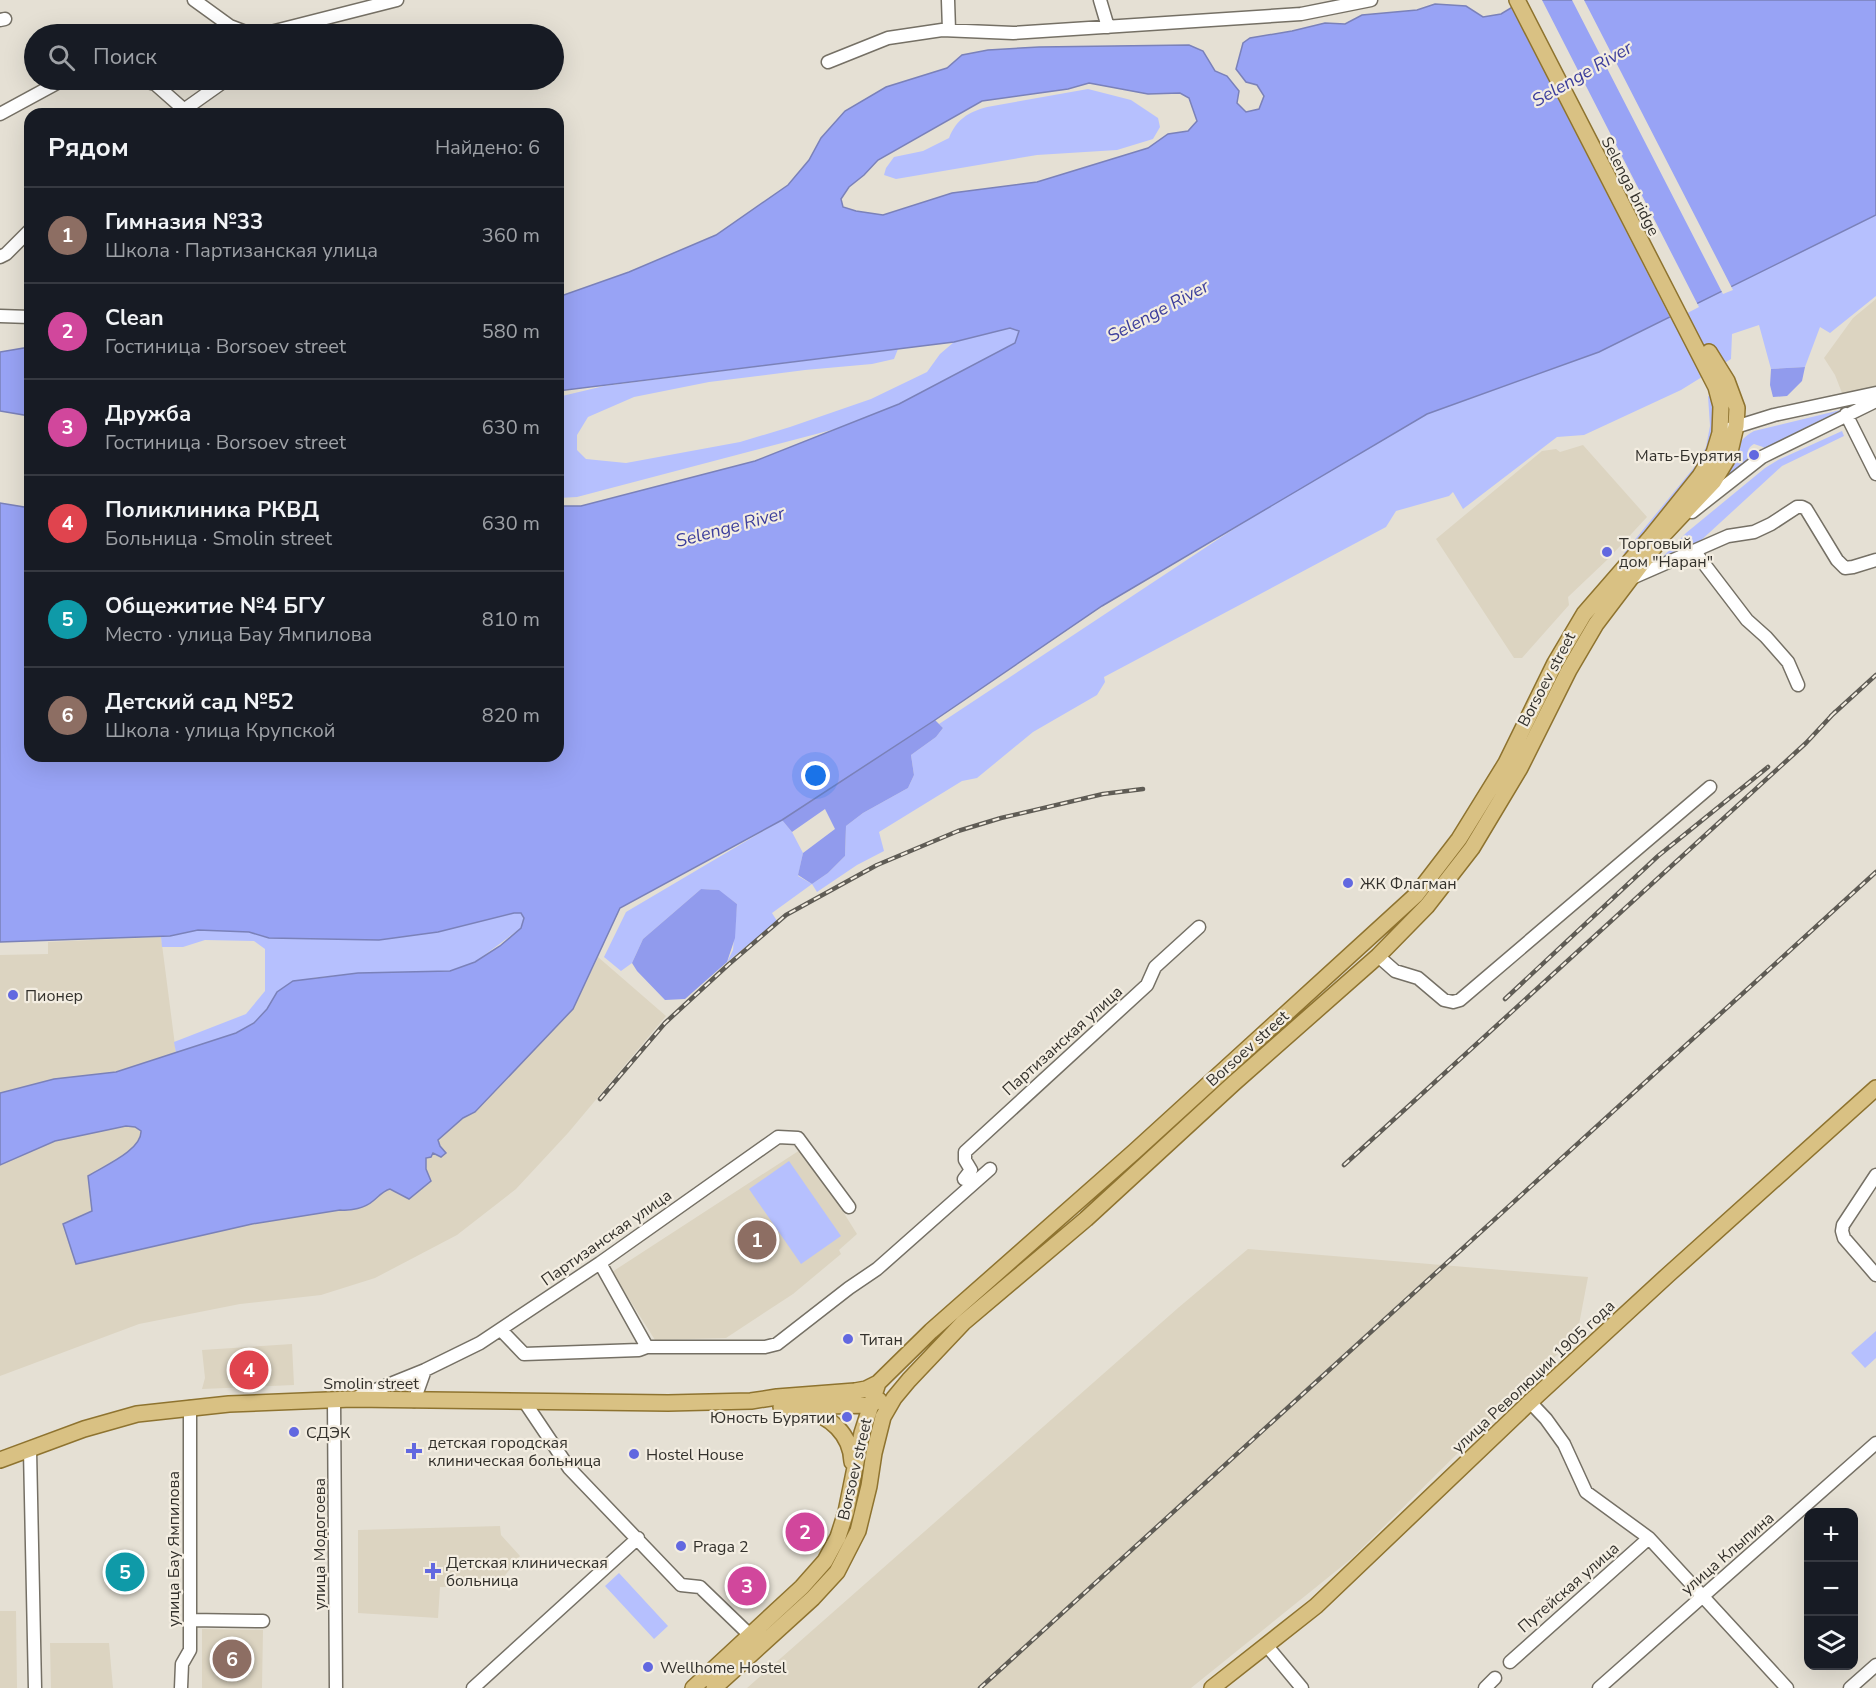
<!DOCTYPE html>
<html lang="ru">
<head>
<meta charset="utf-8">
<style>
  :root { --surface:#171b24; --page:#20242c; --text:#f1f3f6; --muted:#9ea1a6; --line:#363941; --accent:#6268e0 }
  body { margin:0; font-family:"Nunito Sans",sans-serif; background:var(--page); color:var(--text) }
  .controls { position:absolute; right:18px; bottom:18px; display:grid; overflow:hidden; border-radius:12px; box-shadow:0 6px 24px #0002 }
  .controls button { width:54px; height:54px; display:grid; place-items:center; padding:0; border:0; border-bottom:2px solid var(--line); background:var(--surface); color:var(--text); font:30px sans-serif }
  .you { position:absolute; left:816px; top:776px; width:21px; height:21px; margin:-15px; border:4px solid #fff; border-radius:50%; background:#1a73e8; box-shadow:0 0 0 9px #1a73e833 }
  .badge { display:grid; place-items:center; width:39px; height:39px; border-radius:50%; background:var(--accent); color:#fff; font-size:20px; font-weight:700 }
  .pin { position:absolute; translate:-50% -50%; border:3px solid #fff; box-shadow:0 2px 6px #0006 }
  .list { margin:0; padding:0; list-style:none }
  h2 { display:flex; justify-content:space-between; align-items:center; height:78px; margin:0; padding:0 24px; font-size:26px }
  h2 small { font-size:20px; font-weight:400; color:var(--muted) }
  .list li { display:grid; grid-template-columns:39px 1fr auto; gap:18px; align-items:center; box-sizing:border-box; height:96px; padding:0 24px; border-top:2px solid var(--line) }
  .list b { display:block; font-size:22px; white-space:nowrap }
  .list p { margin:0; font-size:20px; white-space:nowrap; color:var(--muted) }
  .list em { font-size:20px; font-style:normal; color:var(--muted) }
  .icon { flex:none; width:33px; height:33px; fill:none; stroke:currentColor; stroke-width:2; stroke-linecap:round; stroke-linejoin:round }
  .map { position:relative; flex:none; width:1876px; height:1688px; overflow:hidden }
  .search { position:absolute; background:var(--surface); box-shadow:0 6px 24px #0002; left:24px; top:24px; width:540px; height:66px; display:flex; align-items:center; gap:15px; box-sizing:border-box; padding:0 21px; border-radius:33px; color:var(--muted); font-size:22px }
  .panel { position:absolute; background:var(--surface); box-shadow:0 6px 24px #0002; left:24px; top:108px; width:540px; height:654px; border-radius:18px }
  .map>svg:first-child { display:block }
  .built { fill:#dcd4c1 }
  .green { fill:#b6c0fe }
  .forest { fill:#919bed }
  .water { fill:#98a3f5; stroke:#7a81b9; stroke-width:1.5; fill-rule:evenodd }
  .pier { fill:#e5e0d4 }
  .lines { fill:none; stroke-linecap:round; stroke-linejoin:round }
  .minor-casing { stroke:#757065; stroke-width:15 }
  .major-casing { stroke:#8e732f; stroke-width:18 }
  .minor { stroke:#fff; stroke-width:12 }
  .major { stroke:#d9c183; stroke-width:15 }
  .rail-casing { stroke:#5f5c55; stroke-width:4.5 }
  .rail { stroke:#f3ede1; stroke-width:2; stroke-dasharray:7; stroke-linecap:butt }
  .poi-dot { fill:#6268e0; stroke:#f3ede1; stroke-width:2 }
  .labels { text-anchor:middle; stroke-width:4.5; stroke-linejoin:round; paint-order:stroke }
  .street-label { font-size:16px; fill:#33312c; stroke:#f3ede1 }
  .poi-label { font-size:16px; fill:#33312c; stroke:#f3ede1; text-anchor:start }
  .water-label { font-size:18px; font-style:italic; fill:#3c3e9c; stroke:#f3ede1 }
</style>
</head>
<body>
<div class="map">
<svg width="1876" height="1688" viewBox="0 0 1876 1688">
  <rect width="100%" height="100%" fill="#e5e0d4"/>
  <path class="built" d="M1876 299V387L1842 393 1835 375 1824 358 1853 318Z
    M1583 445 1647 517 1608 559 1568 597 1569 605 1522 658H1514L1436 539 1542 451 1556 449 1560 452Z
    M161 937 176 1053 116 1072 54 1079 0 1093V955L48 954V942Z
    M598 957 666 1016 568 1133 516 1189 457 1235 375 1278 321 1295 240 1304 139 1324 0 1376V1165L55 1141 126 1126 135 1127 141 1131V1139L135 1147 88 1176 252 1224 340 1210 350 1211 370 1204 385 1191 426 1169V1158L436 1153 440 1146 438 1140 463 1118 475 1112 573 1009Z
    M800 1150 832 1194 857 1234 839 1250 841 1254 793 1294 726 1338 655 1340 612 1272Z
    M1248 1249 1588 1277 1577 1335 1351 1559 1191 1688H747L1178 1308Z
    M292 1344 294 1385 202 1389 205 1378 202 1350Z
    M500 1526 501 1535 520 1556 496 1587H440L438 1618 358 1613V1530Z
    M0 1611H16L17 1688H0Z
    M202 1629 263 1630 262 1688H202Z
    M50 1643H109L113 1688H51Z"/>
  <path class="green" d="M1088 89 1131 100 1158 118 1160 127 1153 139 1117 150 1037 155 896 179 884 175 886 168 894 157 923 151 949 138C956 120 968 112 987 107Z
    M1876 215V296L1830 333 1820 327 1805 367 1771 369 1759 325 1732 334 1731 359 1681 390 1584 435 1557 437 1463 509 1453 492 1449 496 1396 511 1386 527 1104 677 1105 682 1097 695 1033 732 977 778 962 781 879 832 884 851 857 865 817 892 812 884 772 913 777 921 727 962 733 950 737 904 718 890 701 889 643 939 632 963 621 971 604 957 626 912 782 820 792 832 803 853 798 876 812 884 828 873 845 856 846 826 863 813 908 788 914 775 911 755 936 737 943 728 939 724 1226 534 1297 489 1427 414 1599 352Z
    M1010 328 1019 331 1015 343 899 404 839 428 577 497 558 498V397L604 386 898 349 894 359 872 364 805 370 709 382 634 397 588 417 577 435V450L586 459 626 463 740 442 790 427 871 399 927 372 940 354 954 342Z
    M1708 396 1711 397 1716 418 1704 467 1627 555 1624 553 1696 465 1706 447 1710 426Z
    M1861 405 1769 453 1763 447 1754 444C1745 449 1747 458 1750 466L1718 485C1727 466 1735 440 1754 431Z
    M1842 431 1844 436 1782 466 1697 544 1653 567 1686 533 1765 468 1778 460Z
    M514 913H521L524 918 521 928 475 962 450 971 358 973 312 978 277 992 267 1009 254 1023 236 1033 176 1053 174 1042 246 1014 265 991V949L254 941 205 940 183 947H162L161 937 198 930 249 932 269 938 379 940 438 932Z
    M789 1161 841 1236 801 1264 749 1189Z
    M1876 1331V1358L1865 1368 1851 1353Z
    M619 1573 668 1626 654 1639 605 1586Z"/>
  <path class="forest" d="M1805 367 1802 381 1787 396 1773 397 1770 385 1771 369Z
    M935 720 943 728 936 737 911 755 914 775 908 788 863 813 846 826 845 856 828 873 812 884 798 875 803 853 835 829 825 809 792 832 782 820Z
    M701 889 719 890 737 904 735 938 727 962 685 999 665 1000 637 971 632 963 643 939Z"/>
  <path class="water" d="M1524 0H1876V215L1599 352 1427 414 1102 606 935 720 782 820 620 908 573 1009 475 1112 463 1118 438 1140 440 1146 446 1153 441 1157 433 1153 431 1157 426 1158V1169L431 1181 409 1199 390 1189C383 1191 379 1196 373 1201 365 1208 351 1211 340 1210L252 1224 76 1264 63 1224 92 1211 88 1176C104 1166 142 1150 141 1131L135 1127 126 1126 55 1141 0 1165V1093L54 1079 116 1072 236 1033 254 1023 267 1009 277 992 293 981 358 973 450 971 475 962 500 946 521 928 524 918 521 913H514L438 932 379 940 269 938 249 932 198 930 170 936 0 942V503L30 508V756H558V506H581L755 461 899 404 1015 343 1019 331 1010 328 954 342 558 391V297L629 272 716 235 788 185 809 160 821 138 845 111 886 87 947 68 962 55 988 50 1039 47 1189 45 1203 51 1215 71 1227 76 1239 91 1237 103 1246 112 1259 109 1264 96 1257 85 1246 82 1236 69 1243 43 1250 38 1292 31 1325 23 1345 24 1362 15 1417 10 1435 4 1466 6 1483 17 1501 14ZM1089 83 1148 94 1180 93 1189 98 1197 121 1188 131 1168 134 1148 148 1037 182 952 193 883 215 856 211 843 207 841 199 849 187 864 175 878 160 982 101 1068 89Z
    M30 347V416L0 411V352Z"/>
  <path class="pier" d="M1519 0H1542L1699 307 1672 321 1510 5Z
    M1572 0H1584L1733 290 1723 294Z"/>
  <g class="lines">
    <defs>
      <path id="minor" d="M194 0 230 26 251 34
        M948 0 949 30
        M1100 0 1108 27
        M0 20 5 19
        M263 34 397 0
        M828 62 888 38 942 30 1013 33 1301 14 1371 0
        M140 80 155 84 189 114
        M0 114 59 82 82 80
        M178 114 226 80
        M0 257 6 254 30 230
        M0 316 30 317
        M1846 414 1876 474
        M1729 429 1774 415 1876 393
        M1692 512 1762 457 1876 401
        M1695 552 1747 620 1766 637 1788 662 1798 685
        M1632 578 1728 536 1754 532 1771 524 1797 507H1802L1806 509 1837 560 1845 568 1853 567 1876 560
        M1378 956 1395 971 1418 978 1444 1000 1453 1002 1460 1000 1710 787
        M1876 1175 1843 1225 1842 1231 1844 1238 1876 1275
        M964 1179 971 1170 965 1160V1152L1147 985 1155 967 1199 927
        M600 1263 647 1347
        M501 1330 524 1354 639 1350 647 1347H765L777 1344 849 1288 877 1269 990 1169
        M358 1397 425 1370 480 1343 600 1263 778 1137 798 1138 849 1207
        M334 1400 336 1688
        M414 1401 425 1370
        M524 1401 569 1468 681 1585 700 1587 755 1640
        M1530 1402 1546 1419 1564 1444 1586 1492 1649 1538 1787 1688
        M30 1450 35 1688
        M190 1620 263 1621
        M1267 1646 1302 1688
        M1510 1662 1649 1538
        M181 1688 182 1664 190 1650V1407
        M473 1688 638 1538
        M1485 1688 1495 1678
        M1599 1688 1876 1443
        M1850 1688 1876 1665"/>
      <path id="major" d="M781 1407 871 1405 879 1400
        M804 1409C830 1416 851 1434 852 1462
        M0 1460 84 1429 137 1414 229 1404 352 1399 668 1403 751 1401 777 1397 855 1391 866 1389 878 1383
        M693 1688 802 1587 825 1561 838 1537 846 1512 862 1433 878 1383 931 1331 1134 1152 1416 895 1459 839 1506 763 1555 663 1584 614 1651 537 1700 476 1714 453 1720 433 1721 406 1716 387 1517 0
        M714 1688 813 1598 837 1572 858 1531 869 1486 874 1453 883 1417 894 1398 909 1380 963 1323 1086 1219 1234 1083 1378 956 1427 906 1472 848 1520 768 1569 670 1596 624 1665 533 1714 481 1729 456 1736 426 1737 408 1727 381 1709 352
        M1212 1688 1316 1606 1530 1402 1669 1274 1876 1088"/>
    </defs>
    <use href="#minor" class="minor-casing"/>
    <use href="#major" class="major-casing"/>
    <use href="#minor" class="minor"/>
    <use href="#major" class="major"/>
    <defs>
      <path id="rail" d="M1831 716 1876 675
        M1505 999 1658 856 1768 767
        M600 1099 665 1023 728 965 786 915 877 865 958 831 1001 818 1103 794 1143 789
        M1344 1165 1806 743 1835 712
        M980 1688 1876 872"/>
    </defs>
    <use href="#rail" class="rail-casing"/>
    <use href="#rail" class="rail"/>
  </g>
  <g class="poi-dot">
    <circle cx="1754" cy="455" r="6"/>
    <circle cx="1607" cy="552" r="6"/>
    <circle cx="1348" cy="883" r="6"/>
    <circle cx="13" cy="995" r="6"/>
    <circle cx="848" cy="1339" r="6"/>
    <circle cx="847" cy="1417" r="6"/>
    <circle cx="294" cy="1432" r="6"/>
    <path d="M411 1442h6v6h6v6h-6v6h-6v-6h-6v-6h6z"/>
    <circle cx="634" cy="1454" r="6"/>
    <circle cx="681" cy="1546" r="6"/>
    <path d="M430 1562h6v6h6v6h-6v6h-6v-6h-6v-6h6z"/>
    <circle cx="648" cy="1667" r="6"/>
  </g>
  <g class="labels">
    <g class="street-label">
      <text transform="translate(1631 186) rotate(63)" y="6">Selenga bridge</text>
      <text transform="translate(1546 679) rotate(-62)" y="6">Borsoev street</text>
      <text transform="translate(1062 1040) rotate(-42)" y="6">Партизанская улица</text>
      <text transform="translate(1247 1048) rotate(-42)" y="6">Borsoev street</text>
      <text transform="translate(606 1237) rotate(-35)" y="6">Партизанская улица</text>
      <text transform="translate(1533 1376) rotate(-43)" y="6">улица Революции 1905 года</text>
      <text x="371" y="1389">Smolin street</text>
      <text transform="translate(854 1469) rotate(-77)" y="6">Borsoev street</text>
      <text transform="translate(319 1544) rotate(-90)" y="6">улица Модогоева</text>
      <text transform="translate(173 1549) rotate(-90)" y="6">улица Бау Ямпилова</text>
      <text transform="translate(1727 1553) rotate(-41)" y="6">улица Клыпина</text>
      <text transform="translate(1568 1587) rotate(-41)" y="6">Путейская улица</text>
    </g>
    <g class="poi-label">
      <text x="1742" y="461" text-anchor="end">Мать-Бурятия</text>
      <text x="1619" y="549">Торговый<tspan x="1619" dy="18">дом "Наран"</tspan></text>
      <text x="1360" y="889">ЖК Флагман</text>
      <text x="25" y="1001">Пионер</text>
      <text x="860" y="1345">Титан</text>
      <text x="835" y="1423" text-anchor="end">Юность Бурятии</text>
      <text x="306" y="1438">СДЭК</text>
      <text x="428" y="1448">детская городская<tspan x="428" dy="18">клиническая больница</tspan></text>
      <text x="646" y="1460">Hostel House</text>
      <text x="693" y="1552">Praga 2</text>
      <text x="446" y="1568">Детская клиническая<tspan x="446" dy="18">больница</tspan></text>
      <text x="660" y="1673">Wellhome Hostel</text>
    </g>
    <g class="water-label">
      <text transform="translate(1582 74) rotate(-30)" y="6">Selenge River</text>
      <text transform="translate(1158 311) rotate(-28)" y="6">Selenge River</text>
      <text transform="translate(730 527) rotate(-15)" y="6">Selenge River</text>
    </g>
  </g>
</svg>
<div class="controls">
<button>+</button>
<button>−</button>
<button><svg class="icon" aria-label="layers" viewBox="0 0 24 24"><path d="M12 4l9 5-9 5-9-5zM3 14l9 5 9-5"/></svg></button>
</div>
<div class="you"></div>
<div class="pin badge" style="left:757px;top:1240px;background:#8d6e63">1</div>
<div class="pin badge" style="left:805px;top:1532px;background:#d1479c">2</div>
<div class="pin badge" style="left:747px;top:1586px;background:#d1479c">3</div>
<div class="pin badge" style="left:249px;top:1370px;background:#e0444e">4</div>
<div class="pin badge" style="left:125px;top:1572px;background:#0f9aa8">5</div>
<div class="pin badge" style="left:232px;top:1659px;background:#8d6e63">6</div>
<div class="search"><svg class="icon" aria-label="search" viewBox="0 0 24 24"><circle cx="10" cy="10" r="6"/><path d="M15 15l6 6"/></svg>Поиск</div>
<section class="panel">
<h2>Рядом<small>Найдено: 6</small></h2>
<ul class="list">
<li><span class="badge" style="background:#8d6e63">1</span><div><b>Гимназия №33</b><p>Школа · Партизанская улица</p></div><em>360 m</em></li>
<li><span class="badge" style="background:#d1479c">2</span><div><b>Clean</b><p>Гостиница · Borsoev street</p></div><em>580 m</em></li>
<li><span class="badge" style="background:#d1479c">3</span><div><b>Дружба</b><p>Гостиница · Borsoev street</p></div><em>630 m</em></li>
<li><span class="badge" style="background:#e0444e">4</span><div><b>Поликлиника РКВД</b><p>Больница · Smolin street</p></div><em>630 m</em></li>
<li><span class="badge" style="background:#0f9aa8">5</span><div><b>Общежитие №4 БГУ</b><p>Место · улица Бау Ямпилова</p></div><em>810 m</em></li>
<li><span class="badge" style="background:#8d6e63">6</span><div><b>Детский сад №52</b><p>Школа · улица Крупской</p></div><em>820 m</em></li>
</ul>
</section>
</div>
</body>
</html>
